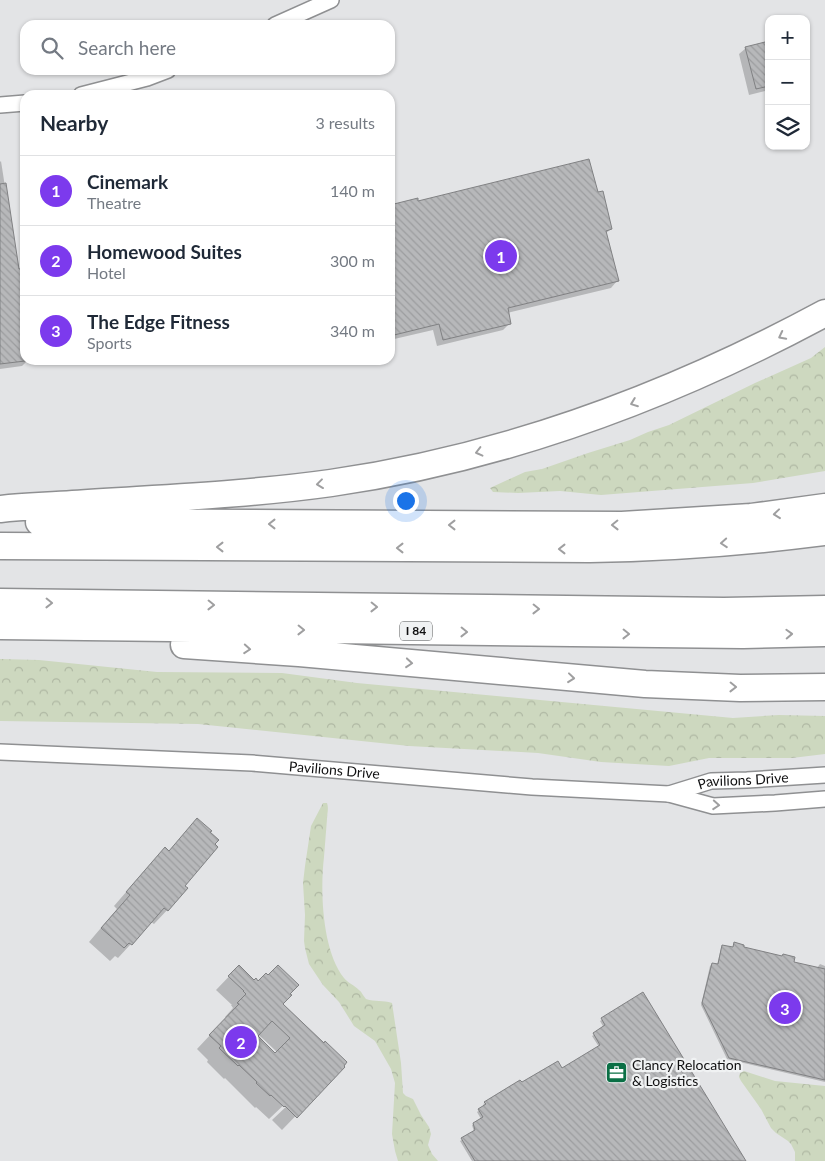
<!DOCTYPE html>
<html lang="en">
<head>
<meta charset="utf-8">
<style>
  :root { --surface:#fff; --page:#f2f2f3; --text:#1f2937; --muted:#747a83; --line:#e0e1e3; --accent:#7c3aed }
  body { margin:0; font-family:Lato,sans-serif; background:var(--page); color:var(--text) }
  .controls { position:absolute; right:15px; top:15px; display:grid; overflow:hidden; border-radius:10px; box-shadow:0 1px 4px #0004 }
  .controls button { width:45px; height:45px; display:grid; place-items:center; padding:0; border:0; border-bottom:1px solid var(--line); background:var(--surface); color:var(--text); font:25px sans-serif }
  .you { position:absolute; left:405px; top:500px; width:18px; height:18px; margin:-12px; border:4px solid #fff; border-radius:50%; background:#1a73e8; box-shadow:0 0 0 8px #1a73e833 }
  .badge { display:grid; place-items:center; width:32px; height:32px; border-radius:50%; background:var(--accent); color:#fff; font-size:16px; font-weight:700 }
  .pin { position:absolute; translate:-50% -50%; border:2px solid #fff; box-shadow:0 1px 5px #0006 }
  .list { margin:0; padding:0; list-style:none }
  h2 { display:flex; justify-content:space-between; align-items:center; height:65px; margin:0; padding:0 20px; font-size:21px }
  h2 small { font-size:16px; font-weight:400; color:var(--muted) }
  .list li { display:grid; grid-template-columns:32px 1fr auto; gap:15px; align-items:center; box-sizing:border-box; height:70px; padding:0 20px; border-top:1px solid var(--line) }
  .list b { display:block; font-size:19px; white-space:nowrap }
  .list p { margin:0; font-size:16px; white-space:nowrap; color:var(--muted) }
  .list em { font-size:16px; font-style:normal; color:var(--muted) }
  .icon { flex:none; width:28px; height:28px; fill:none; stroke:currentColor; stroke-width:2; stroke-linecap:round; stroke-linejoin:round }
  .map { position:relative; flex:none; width:825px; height:1161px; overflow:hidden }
  .search { position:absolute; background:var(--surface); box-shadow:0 1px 4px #0004; left:20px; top:20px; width:375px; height:55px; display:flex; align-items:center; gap:12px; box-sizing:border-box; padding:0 18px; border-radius:15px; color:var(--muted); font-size:19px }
  .panel { position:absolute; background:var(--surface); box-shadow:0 1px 4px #0004; left:20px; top:90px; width:375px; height:275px; border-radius:15px }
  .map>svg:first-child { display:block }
  .forest { fill:url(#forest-crowns) }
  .shadow { fill:#0003; fill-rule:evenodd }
  .building { fill:url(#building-back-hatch); stroke:#808183; fill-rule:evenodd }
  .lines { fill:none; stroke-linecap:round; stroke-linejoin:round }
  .street-casing { stroke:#8f9092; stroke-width:18 }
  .highway-casing { stroke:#8f9092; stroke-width:29 }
  .street { stroke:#fff; stroke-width:15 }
  .highway { stroke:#fff; stroke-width:26 }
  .oneway { stroke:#9f9fa0 }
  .labels { text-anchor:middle; stroke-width:4.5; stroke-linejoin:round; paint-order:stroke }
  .shield { fill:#f0f2f3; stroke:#535455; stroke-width:1 }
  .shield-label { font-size:12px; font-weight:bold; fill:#101011 }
  .street-label { font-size:14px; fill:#101011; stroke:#f0f2f3 }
  .poi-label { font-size:14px; fill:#101011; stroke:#f0f2f3; text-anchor:start }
</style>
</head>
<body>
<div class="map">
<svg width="825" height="1161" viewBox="0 0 825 1161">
  <defs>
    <pattern id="forest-crowns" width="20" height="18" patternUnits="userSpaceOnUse" patternTransform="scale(1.25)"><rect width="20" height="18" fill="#cdd8bf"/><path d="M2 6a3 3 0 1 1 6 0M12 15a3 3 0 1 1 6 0" fill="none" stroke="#afb8a3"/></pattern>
    <pattern id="building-back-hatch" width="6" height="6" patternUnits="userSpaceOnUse" patternTransform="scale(1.25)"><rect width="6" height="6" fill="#b7b8ba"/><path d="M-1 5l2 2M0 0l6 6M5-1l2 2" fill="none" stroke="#9c9d9f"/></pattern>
  </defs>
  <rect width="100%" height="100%" fill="#e3e4e6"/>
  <path class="forest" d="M825 347V471L753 483 601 495 560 491 518 493 493 492 490 488 525 472 542 469 588 453 630 440 648 432 669 425 755 383 811 358Z
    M0 659 39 660 157 672 282 673 357 683 733 718 779 715 825 716V754L792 758H709L669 766 601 762 538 753 409 746 198 724 0 721Z
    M323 803H327C329 809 327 813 327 819 326 832 325 844 324 857 320 891 322 950 344 978 348 983 354 985 359 990 362 992 363 996 366 999 375 1002 383 1000 392 1003L401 1063 403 1093 406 1096 413 1099 421 1115 429 1127 431 1134 428 1145 432 1154 438 1161H398L395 1151 392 1134 395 1083 391 1069 375 1041 354 1026 339 1002 323 985 309 964 305 948 304 941 305 915 303 883 305 866 311 826Z
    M744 1071 775 1081 825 1086V1161H795V1152L791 1144 788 1141 776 1133 771 1128 761 1109 741 1081 739 1077 740 1073Z"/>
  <path class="shadow" d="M769 42V90L749 95 739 54 746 48Z
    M1 161 18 271 25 270V318H23L25 333V360H28L22 366 0 369V162Z
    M597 194 611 229 605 234 617 281 611 288 507 313 510 323 503 330 437 346 433 330 390 340V206L417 202Z
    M197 820 183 886 187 889 154 924 151 922 118 958 115 956 110 961 89 942 117 909 114 906 152 862 165 849 168 852Z
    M734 944 742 948 793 963 817 968 820 964 825 966V1082L727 1059 701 1005 710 966 712 964 717 965 721 948 723 946 732 949Z
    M239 966 281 1004 343 1067 282 1130 272 1120 290 1103 288 1101 269 1119 256 1107 255 1108 225 1078 224 1079 207 1062 208 1060 197 1049 226 1018 225 1017 233 1008 231 1005H232L216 990ZM258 1034 277 1052 275 1054 256 1036Z
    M643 994 745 1161H472L460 1141 474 1132 472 1125 481 1119 477 1112 485 1106 483 1104 485 1103 521 1084 562 1070 599 1047 592 1036 604 1028 600 1021Z"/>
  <path class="building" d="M769 41V86L756 89 745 47Z
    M589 159 598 192 603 191 612 229 606 231 619 281 508 308 511 324 443 340 439 324 390 336V205L418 198V201Z
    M6 183 19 269 25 268V313H23L25 325V361L0 364V184Z
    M197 818 212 831 210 832 219 840 215 844 218 847 185 886 188 888 168 911 164 908 132 945 129 943 124 948 101 928 130 895 126 892 165 847 169 851Z
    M734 942 744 945V947L782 956 783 954 795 957 794 962 825 969V1080L729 1058 702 1003 712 963 718 964 722 945 733 947Z
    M239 965 254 980 256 978 258 981 266 973 268 975 278 965 299 985 290 994 292 995 283 1004 324 1043 325 1041 347 1062 344 1066 345 1067 297 1118 285 1106 284 1107 271 1095 270 1096 256 1083 257 1082 239 1065 238 1066 219 1048 221 1046 209 1035 239 1004 237 1003 246 994 243 991H244L228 976ZM272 1021 290 1038 275 1053 258 1036Z
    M643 992 746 1161H475L461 1138 475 1130 473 1123 483 1117 478 1109 486 1104 484 1102 520 1080 522 1082 558 1061 562 1068 600 1045 593 1033 605 1025 601 1018Z"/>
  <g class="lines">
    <defs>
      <g id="street">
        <path d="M275 25 331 0"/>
        <path d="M81 95 147 78 168 70"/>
        <path d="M0 105 25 103"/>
        <path id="s1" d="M0 752 252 763 532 787 669 794 713 806 775 803 825 799"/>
        <path id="s2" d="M669 794 711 781 747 780 825 775"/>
      </g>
      <path id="highway" d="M0 509C24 506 49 506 73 504 159 498 245 495 331 483 505 458 671 396 825 313
        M39 522 622 525 751 517 825 507
        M0 546 590 549C669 548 747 542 825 532
        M0 602 724 611 825 609
        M0 626 743 635 825 633
        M184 645 299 653 645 684 740 688 825 687"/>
    </defs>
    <use href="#street" class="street-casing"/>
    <use href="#highway" class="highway-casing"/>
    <use href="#street" class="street"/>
    <use href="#highway" class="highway"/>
  </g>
  <defs><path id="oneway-chevron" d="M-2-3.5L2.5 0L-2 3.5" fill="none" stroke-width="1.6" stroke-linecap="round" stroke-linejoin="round" transform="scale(1.25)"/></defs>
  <g class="oneway">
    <use href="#oneway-chevron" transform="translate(782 336) rotate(153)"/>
    <use href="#oneway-chevron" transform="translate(634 403) rotate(159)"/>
    <use href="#oneway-chevron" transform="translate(479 452) rotate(166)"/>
    <use href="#oneway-chevron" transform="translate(320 484) rotate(173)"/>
    <use href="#oneway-chevron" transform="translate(777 514) rotate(174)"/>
    <use href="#oneway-chevron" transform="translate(272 524) rotate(-180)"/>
    <use href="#oneway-chevron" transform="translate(452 525) rotate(-180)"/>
    <use href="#oneway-chevron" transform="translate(615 525) rotate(179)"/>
    <use href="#oneway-chevron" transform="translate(724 543) rotate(176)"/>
    <use href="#oneway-chevron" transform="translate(220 547) rotate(-180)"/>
    <use href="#oneway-chevron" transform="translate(400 548) rotate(-180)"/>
    <use href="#oneway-chevron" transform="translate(562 549) rotate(180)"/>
    <use href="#oneway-chevron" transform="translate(49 603) rotate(1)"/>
    <use href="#oneway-chevron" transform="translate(211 605) rotate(1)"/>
    <use href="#oneway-chevron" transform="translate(374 607) rotate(1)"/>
    <use href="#oneway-chevron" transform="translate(536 609) rotate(1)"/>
    <use href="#oneway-chevron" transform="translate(301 630) rotate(1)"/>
    <use href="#oneway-chevron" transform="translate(464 632) rotate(1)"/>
    <use href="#oneway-chevron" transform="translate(626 634) rotate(1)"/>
    <use href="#oneway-chevron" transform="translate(789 634) rotate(-2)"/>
    <use href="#oneway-chevron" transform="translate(247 649) rotate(4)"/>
    <use href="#oneway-chevron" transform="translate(409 663) rotate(5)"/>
    <use href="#oneway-chevron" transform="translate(571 678) rotate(6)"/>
    <use href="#oneway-chevron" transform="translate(733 687) rotate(1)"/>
    <use href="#oneway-chevron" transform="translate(716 805) rotate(4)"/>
  </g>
  <defs>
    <symbol id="office-square" viewBox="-11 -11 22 22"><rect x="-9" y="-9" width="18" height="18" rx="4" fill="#0a6f45" stroke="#f0f2f3"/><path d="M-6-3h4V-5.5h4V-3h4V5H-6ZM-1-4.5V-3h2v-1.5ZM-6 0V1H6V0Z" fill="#fff"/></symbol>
  </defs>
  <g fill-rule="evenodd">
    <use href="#office-square" x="604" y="1060" width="25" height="25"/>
  </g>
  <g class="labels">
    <rect class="shield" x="400" y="621.5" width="32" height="19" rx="4"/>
    <g class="shield-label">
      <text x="416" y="635">I 84</text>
    </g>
    <g class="street-label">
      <text dy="5" stroke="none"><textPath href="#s1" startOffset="335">Pavilions Drive</textPath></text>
      <text dy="5" stroke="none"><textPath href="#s2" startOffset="76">Pavilions Drive</textPath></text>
    </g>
    <g class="poi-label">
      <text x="632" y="1070">Clancy Relocation<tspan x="632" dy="16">&amp; Logistics</tspan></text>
    </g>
  </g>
</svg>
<div class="controls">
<button>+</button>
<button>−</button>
<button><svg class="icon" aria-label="layers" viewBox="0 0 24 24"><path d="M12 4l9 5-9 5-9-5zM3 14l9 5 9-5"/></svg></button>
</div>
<div class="you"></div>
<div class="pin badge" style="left:501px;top:256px">1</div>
<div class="pin badge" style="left:241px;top:1042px">2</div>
<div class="pin badge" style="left:785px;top:1008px">3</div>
<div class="search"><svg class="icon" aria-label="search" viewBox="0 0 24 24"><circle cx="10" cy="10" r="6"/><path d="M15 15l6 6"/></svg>Search here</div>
<section class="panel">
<h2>Nearby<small>3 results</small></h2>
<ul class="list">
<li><span class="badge">1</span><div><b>Cinemark</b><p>Theatre</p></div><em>140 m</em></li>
<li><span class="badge">2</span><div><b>Homewood Suites</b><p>Hotel</p></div><em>300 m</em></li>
<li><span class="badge">3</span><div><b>The Edge Fitness</b><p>Sports</p></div><em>340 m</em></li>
</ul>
</section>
</div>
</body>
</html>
